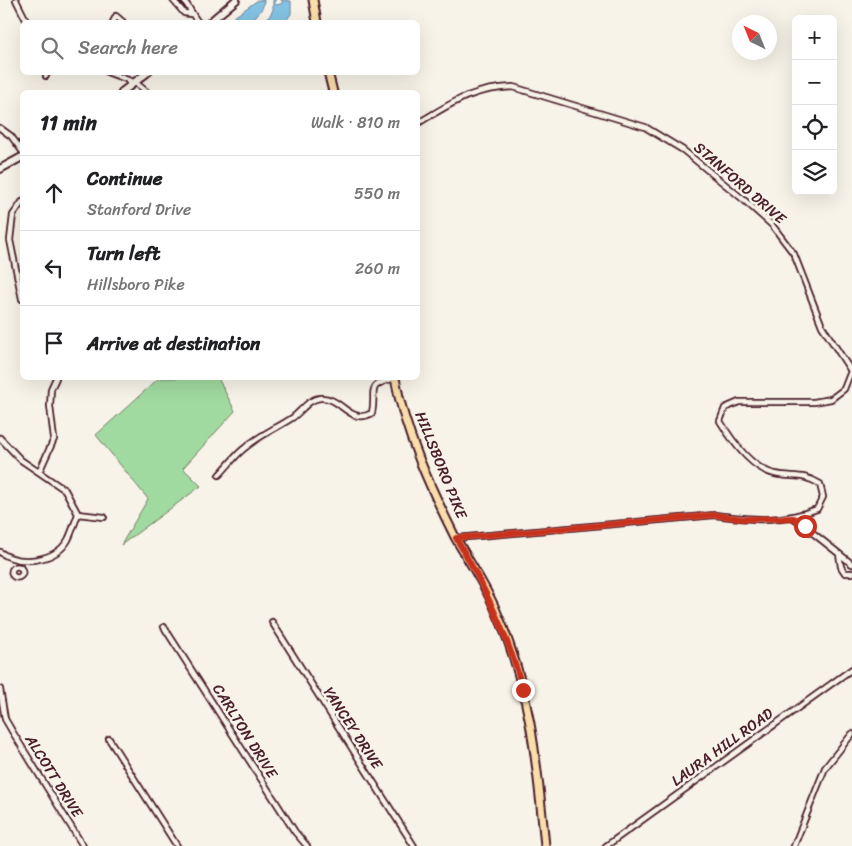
<!DOCTYPE html>
<html lang="en">
<head>
<meta charset="utf-8">
<style>
  :root { --surface:#fff; --page:#f2f2f2; --text:#202124; --muted:#757577; --line:#e0e0e0 }
  body { margin:0; font-family:Sriracha,sans-serif; background:var(--page); color:var(--text) }
  .controls { position:absolute; right:15px; top:15px; display:grid; overflow:hidden; border-radius:8px; box-shadow:0 5px 20px #0002 }
  .controls button { width:45px; height:45px; display:grid; place-items:center; padding:0; border:0; border-bottom:1px solid var(--line); background:var(--surface); color:var(--text); font:25px sans-serif }
  .compass { position:absolute; left:732px; top:15px; width:45px; height:45px; border-radius:50%; background:var(--surface); box-shadow:0 5px 20px #0002; rotate:317deg }
  .stop { position:absolute; width:15px; height:15px; margin:-11px; border:4px solid #c8321e; border-radius:50%; background:#fff }
  .stop.end { background:#c8321e; border-color:#fff; box-shadow:0 1px 5px #0008 }
  .list { margin:0; padding:0; list-style:none }
  h2 { display:flex; justify-content:space-between; align-items:center; height:65px; margin:0; padding:0 20px; font-size:21px }
  h2 small { font-size:16px; font-weight:400; color:var(--muted) }
  .list li { display:grid; grid-template-columns:32px 1fr auto; gap:15px; align-items:center; box-sizing:border-box; height:75px; padding:0 20px; border-top:1px solid var(--line) }
  .list b { display:block; font-size:19px; white-space:nowrap }
  .list p { margin:0; font-size:16px; white-space:nowrap; color:var(--muted) }
  .list em { font-size:16px; font-style:normal; color:var(--muted) }
  .icon { flex:none; width:28px; height:28px; fill:none; stroke:currentColor; stroke-width:2; stroke-linecap:round; stroke-linejoin:round }
  .map { position:relative; flex:none; width:852px; height:846px; overflow:hidden }
  .search { position:absolute; background:var(--surface); box-shadow:0 5px 20px #0002; left:20px; top:20px; width:400px; height:55px; display:flex; align-items:center; gap:12px; box-sizing:border-box; padding:0 18px; border-radius:8px; color:var(--muted); font-size:19px }
  .panel { position:absolute; background:var(--surface); box-shadow:0 5px 20px #0002; left:20px; top:90px; width:400px; height:290px; border-radius:8px }
  .map>svg:first-child { display:block }
  .green { fill:#a0daa0; stroke:#757c66 }
  .water { fill:#83c2e3; stroke:#6c8199 }
  .lines { fill:none; stroke-linecap:round; stroke-linejoin:round }
  .street-casing { stroke:#4a1f2b; stroke-width:8 }
  .secondary-casing { stroke:#4a1f2b; stroke-width:10 }
  .primary-casing { stroke:#4a1f2b; stroke-width:11 }
  .street { stroke:#f7f3e8; stroke-width:4.5 }
  .secondary { stroke:#f7f3e8; stroke-width:6 }
  .primary { stroke:#f9deab; stroke-width:7 }
  .route { stroke:#c8321e; stroke-width:6 }
  .labels { text-anchor:middle; stroke-width:5; stroke-linejoin:round; paint-order:stroke }
  .street-label { font-size:15px; fill:#4a1f2b; stroke:#f7f3e8 }
</style>
</head>
<body>
<div class="map">
<svg width="852" height="846" viewBox="0 0 852 846">
  <rect width="100%" height="100%" fill="#f7f3e8"/>
  <filter id="ink" filterUnits="userSpaceOnUse"><feTurbulence type="fractalNoise" baseFrequency=".02" numOctaves="2"/><feDisplacementMap in="SourceGraphic" scale="10" xChannelSelector="R" yChannelSelector="G"/><feConvolveMatrix kernelMatrix="1 2 1 2 8 2 1 2 1" color-interpolation-filters="sRGB"/></filter>
  <g filter="url(#ink)">
    <path class="green" d="M159 378H218L235 411 183 468 201 486 121 545 148 499 96 435Z"/>
    <path class="water" d="M258 0H264C264 11 256 14 251 22H227Z
      M273 0H276L274 4 277 5 283 3 281 0 291 1V14L285 22H266L273 10Z"/>
    <g class="lines">
      <defs>
        <path id="street" d="M16 0 27 22
          M173 0 184 13 191 14
          M183 0C190 7 192 15 198 22
          M113 22 116 16 123 22
          M107 72 136 83 147 92
          M46 76 47 72
          M418 123C454 102 470 89 513 87L645 127 683 150 744 200 772 225 794 254 822 326 851 371 844 389 831 399 814 402H739L725 408 720 421C732 441 752 469 775 474 794 478 802 473 820 484L823 497 817 509C781 523 753 520 715 515L456 538
          M0 128 11 136 22 151
          M22 202 13 215 10 240 22 299
          M0 438 21 460 65 490 78 514C75 522 72 532 68 540 55 562 19 566 0 552
          M39 472 54 439 50 406 51 389 56 378
          M219 475C228 466 236 454 246 447 260 435 277 428 292 418 301 412 308 399 320 398 341 396 350 426 372 413 377 390 364 386 395 378
          M78 514 104 517
          M794 518 852 564
          M839 554 841 567 845 573H852
          M11.5 572a5.5 5.5 0 1 1 11 0a5.5 5.5 0 1 1-11 0Z
          M272 622 414 846
          M164 627 295 832 307 846
          M0 689 5 719 12 731 83 846
          M109 739 177 846
          M606 846 852 669
          M794 846 825 768 852 734"/>
        <path id="secondary" d="M210 22 236 0
          M122 92 148 72
          M0 169 22 157"/>
        <path id="primary" d="M313 0 317 22
          M328 72 333 92
          M395 378C405 433 430 487 455 537 468 560 483 582 494 606 530 685 537 761 545 846"/>
      </defs>
      <use href="#street" class="street-casing"/>
      <use href="#secondary" class="secondary-casing"/>
      <use href="#primary" class="primary-casing"/>
      <use href="#street" class="street"/>
      <use href="#secondary" class="secondary"/>
      <use href="#primary" class="primary"/>
    </g>
  </g>
  <g class="lines" filter="url(#ink)">
    <path class="route" d="M523 690C508 635 485 587 456 538L715 515 744 519 794 518 805 526"/>
  </g>
  <g class="labels">
    <g class="street-label">
      <text transform="translate(740 183) rotate(41)" y="5">STANFORD DRIVE</text>
      <text transform="translate(441 465) rotate(68)" y="5">HILLSBORO PIKE</text>
      <text transform="translate(353 728) rotate(57)" y="5">YANCEY DRIVE</text>
      <text transform="translate(245 731) rotate(58)" y="5">CARLTON DRIVE</text>
      <text transform="translate(722 747) rotate(-36)" y="5">LAURA HILL ROAD</text>
      <text transform="translate(54 776) rotate(58)" y="5">ALCOTT DRIVE</text>
    </g>
  </g>
</svg>
<div class="controls">
<button>+</button>
<button>−</button>
<button><svg class="icon" aria-label="locate" viewBox="0 0 24 24"><circle cx="12" cy="12" r="6"/><path d="M12 2v4M12 18v4M2 12h4M18 12h4"/></svg></button>
<button><svg class="icon" aria-label="layers" viewBox="0 0 24 24"><path d="M12 4l9 5-9 5-9-5zM3 14l9 5 9-5"/></svg></button>
</div>
<svg class="compass" viewBox="-18 -18 36 36"><path d="M0-13l5 13h-10z" fill="#e53935"/><path d="M0 13l5-13h-10z" fill="#757577"/></svg>
<div class="stop" style="left:805px;top:526px"></div>
<div class="stop end" style="left:523px;top:690px"></div>
<div class="search"><svg class="icon" aria-label="search" viewBox="0 0 24 24"><circle cx="10" cy="10" r="6"/><path d="M15 15l6 6"/></svg>Search here</div>
<section class="panel">
<h2>11 min<small>Walk · 810 m</small></h2>
<ul class="list">
<li><svg class="icon" aria-label="ahead" viewBox="0 0 24 24"><path d="M12 20V5M6 11l6-6 6 6"/></svg><div><b>Continue</b><p>Stanford Drive</p></div><em>550 m</em></li>
<li><svg class="icon" aria-label="left" viewBox="0 0 24 24"><path d="M17 20v-9H6M10 6l-5 5 5 5"/></svg><div><b>Turn left</b><p>Hillsboro Pike</p></div><em>260 m</em></li>
<li><svg class="icon" aria-label="arrive" viewBox="0 0 24 24"><path d="M6 21V4h12l-3 4 3 4H6"/></svg><div><b>Arrive at destination</b></div></li>
</ul>
</section>
</div>
</body>
</html>
